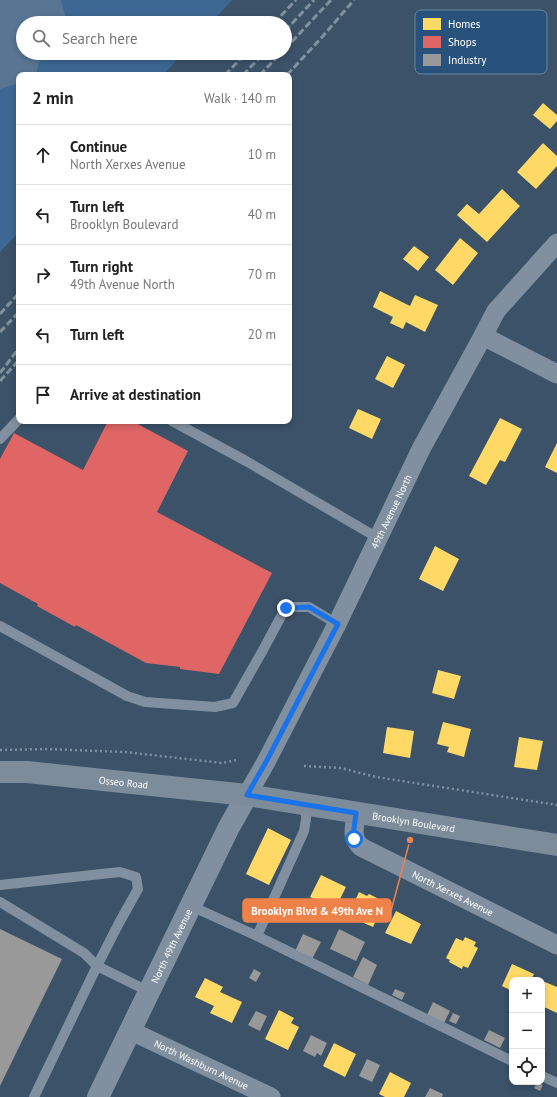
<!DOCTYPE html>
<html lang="en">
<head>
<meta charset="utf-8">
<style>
  :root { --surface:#fff; --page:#f6f6f6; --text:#222; --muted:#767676; --line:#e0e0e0 }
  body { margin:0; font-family:"PT Sans",sans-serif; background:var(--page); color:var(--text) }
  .controls { position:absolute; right:12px; bottom:12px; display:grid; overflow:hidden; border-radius:8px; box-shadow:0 2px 6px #0003 }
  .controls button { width:36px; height:36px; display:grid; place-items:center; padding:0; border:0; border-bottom:1px solid var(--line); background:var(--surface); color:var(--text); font:20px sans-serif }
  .stop { position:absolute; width:12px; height:12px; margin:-9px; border:3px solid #1a73e8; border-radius:50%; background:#fff }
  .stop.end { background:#1a73e8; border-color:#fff; box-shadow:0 1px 4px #0008 }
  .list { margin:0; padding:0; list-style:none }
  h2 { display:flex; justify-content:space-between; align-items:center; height:52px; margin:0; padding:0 16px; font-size:17px }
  h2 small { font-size:13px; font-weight:400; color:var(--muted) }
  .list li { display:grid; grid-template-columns:26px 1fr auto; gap:12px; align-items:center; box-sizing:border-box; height:60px; padding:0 16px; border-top:1px solid var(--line) }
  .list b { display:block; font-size:15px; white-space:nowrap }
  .list p { margin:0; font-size:13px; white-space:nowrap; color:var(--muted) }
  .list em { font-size:13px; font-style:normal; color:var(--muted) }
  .icon { flex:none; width:22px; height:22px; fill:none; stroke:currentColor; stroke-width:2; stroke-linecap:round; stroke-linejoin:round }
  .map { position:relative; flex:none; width:557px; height:1097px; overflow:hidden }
  .search { position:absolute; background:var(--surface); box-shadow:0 2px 6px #0003; left:16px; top:16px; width:276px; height:44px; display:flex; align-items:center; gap:10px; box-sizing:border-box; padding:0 14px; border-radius:22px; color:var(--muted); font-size:15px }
  .panel { position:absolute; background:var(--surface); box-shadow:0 2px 6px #0003; left:16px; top:72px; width:276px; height:352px; border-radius:8px }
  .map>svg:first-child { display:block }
  .green { fill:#3c6893 }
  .water { fill:#587593 }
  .homes { fill:#ffd966 }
  .shops { fill:#e06666 }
  .industry { fill:#999 }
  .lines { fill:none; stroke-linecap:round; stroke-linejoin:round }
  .path { stroke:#8090a0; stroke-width:2.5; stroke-dasharray:2 3; stroke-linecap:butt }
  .service { stroke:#8090a0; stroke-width:10 }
  .minor { stroke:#8090a0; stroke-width:19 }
  .tertiary { stroke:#8090a0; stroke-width:22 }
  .secondary { stroke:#7c8c9b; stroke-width:22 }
  .rail { stroke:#8191a0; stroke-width:3; stroke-dasharray:7 3; stroke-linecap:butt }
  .route { stroke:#1a73e8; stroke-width:5 }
  .labels { text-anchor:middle; stroke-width:4; stroke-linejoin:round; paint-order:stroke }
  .street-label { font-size:10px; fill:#fff; stroke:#28527c }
  .key { fill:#28527c; stroke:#6886a3; stroke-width:1 }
  .key-label { font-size:11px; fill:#fff }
  .leader { fill:none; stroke:#ee8249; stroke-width:1.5 }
  .callout-dot { fill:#ee8249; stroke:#28527c; stroke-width:1.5 }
  .callout { fill:#ee8249; stroke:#ee8249; stroke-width:1.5 }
  .callout-label { font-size:11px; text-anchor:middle; font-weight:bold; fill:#fff }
</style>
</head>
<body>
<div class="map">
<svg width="557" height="1097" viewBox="0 0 557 1097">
  <rect width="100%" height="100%" fill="#3b5269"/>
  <path class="green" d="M0 0H232L211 23H23V53H183L163 75H19V232L0 252Z"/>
  <path class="water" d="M0 0H61L67 23H23V53H41L36 75H19V83L0 89Z"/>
  <path class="homes" d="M543 103 557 115V121L550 129 533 115Z
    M543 143 557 156V166L536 189 517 172Z
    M502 189 520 206 487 242 457 215 467 204 479 214Z
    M460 238 478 253 453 285 435 270Z
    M414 246 429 257 418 271 403 259Z
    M380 291 410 306 415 295 438 305 425 332 406 322 403 329 390 323 393 317 373 307Z
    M387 356 405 365 393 388 375 379Z
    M358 409 381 419 372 439 349 428Z
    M500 418 522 429 505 462 500 460 486 485 469 476Z
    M557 443V473L545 467Z
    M435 546 459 559 443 591 419 579Z
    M438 670 461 676 454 699 432 693Z
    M443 722 471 729 464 757 447 752 449 747 437 744Z
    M387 727 414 731 410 758 383 753Z
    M519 737 543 741 537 770 514 767Z
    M268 828 291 840 269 885 246 874Z
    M321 875 346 887 335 909 310 897Z
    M359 892 367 896 369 894 385 902 373 927 348 916Z
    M396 911 421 924 411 944 385 933Z
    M465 937 476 942 474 946 478 948 468 968 463 966 462 969 449 962 450 960 446 958 456 938 463 941Z
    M512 964 534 974 531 980H512V991L502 986Z
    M205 978 223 987 220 992 242 1002 232 1023 210 1013 214 1006 195 997Z
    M545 982 557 987V1013L542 1006V988Z
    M279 1010 294 1018 291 1023 299 1027 288 1050 265 1039Z
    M334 1043 356 1054 345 1077 323 1066Z
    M390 1072 411 1083 404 1097H385L379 1094Z"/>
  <path class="shops" d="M108 421H132L188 451 157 512 272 573 219 674 180 669V667L146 663 76 625 75 627 37 606 38 604 0 583V459L14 433 83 470Z"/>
  <path class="industry" d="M0 929 62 959 0 1086Z
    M339 929 365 942 356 961 330 949Z
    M303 934 321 942 312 959 295 951Z
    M363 957 377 965 368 985 353 977Z
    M254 969 261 973 256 982 249 978Z
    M395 989 405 993 402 1000 392 995Z
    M433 1002 450 1011 444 1023 427 1015Z
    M256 1011 267 1016 260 1031 248 1025Z
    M453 1013 460 1016 456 1024 449 1021Z
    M489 1030 505 1038 500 1048 484 1040Z
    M311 1035 327 1043 321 1056 317 1053 315 1057 303 1051Z
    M367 1059 380 1065 372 1082 359 1076Z
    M537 1082 543 1085 540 1091 534 1088Z
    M430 1088 443 1094 442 1097H425Z"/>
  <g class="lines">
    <path class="path" d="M0 750 46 749 125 752 222 763 237 760
      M304 766 341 768 376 777 557 805"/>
    <path class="service" d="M172 421 246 461 378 538
      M0 439 19 419
      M0 626 127 696 145 702 215 707 233 703 263 650 286 607H309L337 624
      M0 885 120 872 136 877 138 889 119 923 97 966 34 1097
      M0 902 84 953 97 966 150 992
      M191 906 257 936 512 1061
      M257 936 304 831 306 819V805
      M542 1076 557 1083"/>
    <g class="minor">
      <path d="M483 336 557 374"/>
      <path id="s1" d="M247 795 266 762 337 624 421 449 483 336 496 311 557 243"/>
      <path id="s2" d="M356 813C355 827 350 837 361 847L557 945"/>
      <path id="s3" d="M131 1031 271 1097"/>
    </g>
    <path class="tertiary" id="s4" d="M98 1097 228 829 247 795"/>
    <path class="secondary" id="s5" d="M0 772H27L247 795 557 845"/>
    <path class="rail" d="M274 23 296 0
      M285 31 314 0
      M285 49 331 0
      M225 75 246 53
      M243 75 264 53
      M260 75 281 53
      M287 75 323 36 354 0
      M0 314 19 293
      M0 332 19 312
      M0 373 19 348
      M0 381 19 360"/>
  </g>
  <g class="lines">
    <path class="route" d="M286 608 309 607 338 624 266 762 247 795 356 813 353 836 354 839"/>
  </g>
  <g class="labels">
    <g class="street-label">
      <text dy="4" stroke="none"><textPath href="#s1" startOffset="318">49th Avenue North</textPath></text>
      <text dy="4" stroke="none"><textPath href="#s5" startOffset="124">Osseo Road</textPath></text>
      <text dy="4" stroke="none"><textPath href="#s5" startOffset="417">Brooklyn Boulevard</textPath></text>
      <text dy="4" stroke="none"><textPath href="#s2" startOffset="139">North Xerxes Avenue</textPath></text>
      <text dy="4" stroke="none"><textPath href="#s4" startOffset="168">North 49th Avenue</textPath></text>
      <text dy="4" stroke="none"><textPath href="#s3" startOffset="78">North Washburn Avenue</textPath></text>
    </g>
  </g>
  <rect x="415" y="10" width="132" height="64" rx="6" class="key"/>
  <rect x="423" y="18" width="18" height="12" fill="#ffd966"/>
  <rect x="423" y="36" width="18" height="12" fill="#e06666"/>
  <rect x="423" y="54" width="18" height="12" fill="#999"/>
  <g class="key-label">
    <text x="448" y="28">Homes</text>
    <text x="448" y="46">Shops</text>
    <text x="448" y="64">Industry</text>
  </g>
  <path class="leader" d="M410 840L391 911"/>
  <circle class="callout-dot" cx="410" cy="840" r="4"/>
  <rect class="callout" x="243" y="899" width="148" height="23" rx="4"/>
  <g class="callout-label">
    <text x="317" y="915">Brooklyn Blvd &amp; 49th Ave N</text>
  </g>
</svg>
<div class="controls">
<button>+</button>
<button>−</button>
<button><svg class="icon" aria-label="locate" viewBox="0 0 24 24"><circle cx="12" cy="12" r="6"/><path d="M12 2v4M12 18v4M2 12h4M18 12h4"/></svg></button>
</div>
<div class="stop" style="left:354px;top:839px"></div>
<div class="stop end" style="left:286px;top:608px"></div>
<div class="search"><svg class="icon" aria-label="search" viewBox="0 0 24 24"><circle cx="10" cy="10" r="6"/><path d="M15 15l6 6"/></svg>Search here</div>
<section class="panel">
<h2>2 min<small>Walk · 140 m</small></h2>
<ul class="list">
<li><svg class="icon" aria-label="ahead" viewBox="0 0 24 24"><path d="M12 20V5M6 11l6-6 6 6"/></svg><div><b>Continue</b><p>North Xerxes Avenue</p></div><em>10 m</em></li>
<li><svg class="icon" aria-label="left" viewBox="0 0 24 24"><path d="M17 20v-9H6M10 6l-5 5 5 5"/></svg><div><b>Turn left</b><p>Brooklyn Boulevard</p></div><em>40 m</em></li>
<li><svg class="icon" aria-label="right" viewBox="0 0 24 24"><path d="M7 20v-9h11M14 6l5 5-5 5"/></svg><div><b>Turn right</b><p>49th Avenue North</p></div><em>70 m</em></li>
<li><svg class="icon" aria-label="left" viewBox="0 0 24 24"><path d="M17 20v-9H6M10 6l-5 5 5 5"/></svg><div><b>Turn left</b></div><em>20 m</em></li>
<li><svg class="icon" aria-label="arrive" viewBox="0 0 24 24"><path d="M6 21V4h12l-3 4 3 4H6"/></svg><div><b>Arrive at destination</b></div></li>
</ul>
</section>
</div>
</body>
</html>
